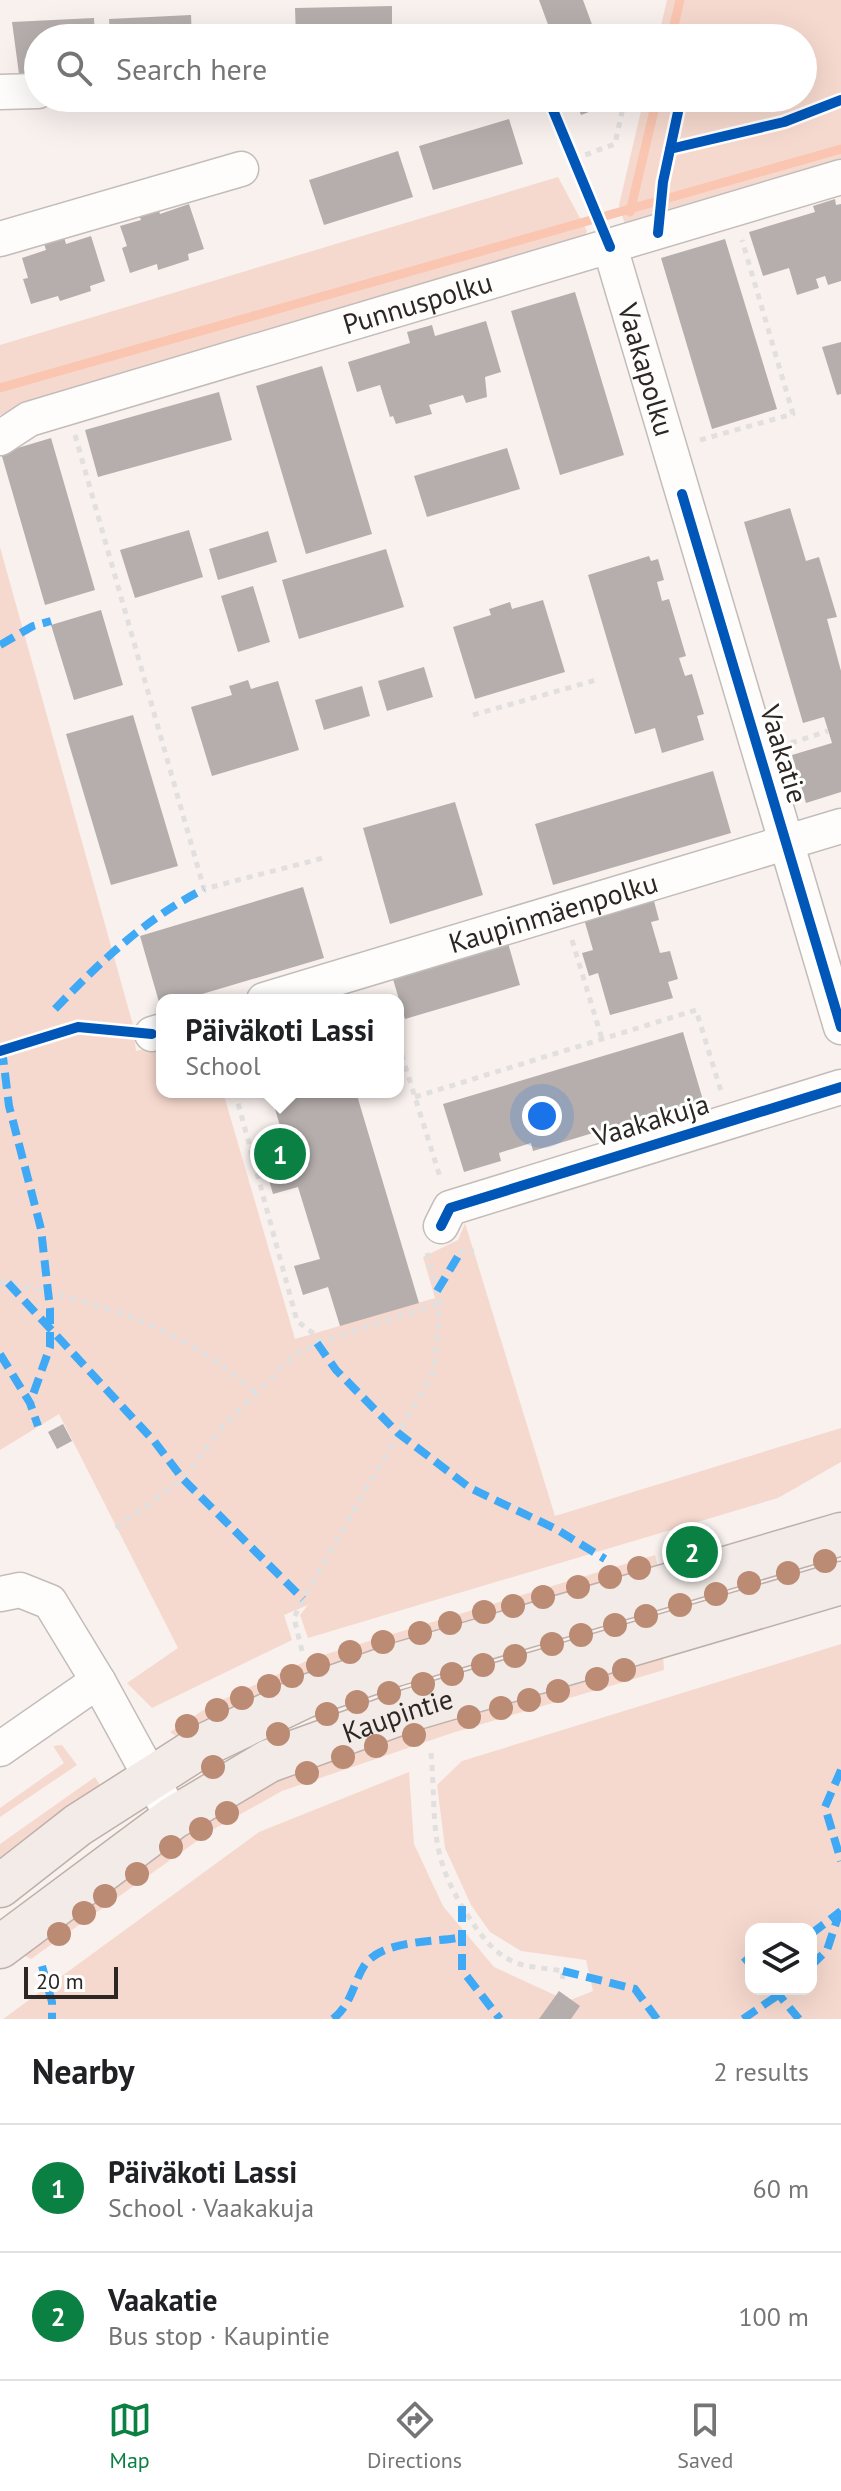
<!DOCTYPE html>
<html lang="en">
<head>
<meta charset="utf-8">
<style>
  :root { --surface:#fff; --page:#f6f6f6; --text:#202124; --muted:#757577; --line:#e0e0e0; --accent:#0b8043 }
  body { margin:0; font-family:"PT Sans",sans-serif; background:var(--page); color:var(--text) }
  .controls { position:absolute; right:24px; bottom:24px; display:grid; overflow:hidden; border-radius:16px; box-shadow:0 8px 32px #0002 }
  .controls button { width:72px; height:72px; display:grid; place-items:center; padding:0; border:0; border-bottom:2px solid var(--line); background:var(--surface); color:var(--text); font:40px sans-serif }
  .scale { position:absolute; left:24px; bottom:20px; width:94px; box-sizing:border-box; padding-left:8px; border:4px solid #2d2724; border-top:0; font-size:22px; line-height:28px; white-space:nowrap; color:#2d2724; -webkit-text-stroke:6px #fff; paint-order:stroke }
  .you { position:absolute; left:542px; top:1116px; width:28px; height:28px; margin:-20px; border:6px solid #fff; border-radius:50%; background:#1a73e8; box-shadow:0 0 0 12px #1a73e833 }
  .badge { display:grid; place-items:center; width:52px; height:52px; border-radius:50%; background:var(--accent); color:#fff; font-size:26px; font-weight:700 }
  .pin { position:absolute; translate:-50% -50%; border:4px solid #fff; box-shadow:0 2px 8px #0006 }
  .popup { position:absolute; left:156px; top:994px; width:248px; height:104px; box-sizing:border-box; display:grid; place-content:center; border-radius:16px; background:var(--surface); filter:drop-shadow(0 2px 6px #0005); font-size:26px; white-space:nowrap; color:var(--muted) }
  .popup b { font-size:30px; color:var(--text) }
  .popup::after { content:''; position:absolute; left:50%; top:100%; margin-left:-16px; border:16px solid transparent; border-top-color:var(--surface) }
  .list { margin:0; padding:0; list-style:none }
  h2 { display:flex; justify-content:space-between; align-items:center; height:104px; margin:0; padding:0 32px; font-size:34px }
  h2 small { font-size:26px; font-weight:400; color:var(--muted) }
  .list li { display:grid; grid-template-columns:52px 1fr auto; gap:24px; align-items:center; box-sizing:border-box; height:128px; padding:0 32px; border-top:2px solid var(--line) }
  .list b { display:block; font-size:30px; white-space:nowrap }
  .list p { margin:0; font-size:26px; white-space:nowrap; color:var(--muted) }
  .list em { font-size:26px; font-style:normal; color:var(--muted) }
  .icon { flex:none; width:44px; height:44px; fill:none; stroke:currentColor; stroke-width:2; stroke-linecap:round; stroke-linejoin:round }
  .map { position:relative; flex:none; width:841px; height:2019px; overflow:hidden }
  .search { position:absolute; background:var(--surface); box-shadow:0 8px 32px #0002; left:24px; right:24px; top:24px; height:88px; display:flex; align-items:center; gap:20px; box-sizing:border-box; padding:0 28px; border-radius:44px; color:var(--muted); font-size:30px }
  .sheet { height:360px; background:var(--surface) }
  nav { display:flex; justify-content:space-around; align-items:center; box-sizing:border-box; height:112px; border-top:2px solid var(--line); background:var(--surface); font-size:22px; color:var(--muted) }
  nav a { display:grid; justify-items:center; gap:4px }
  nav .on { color:var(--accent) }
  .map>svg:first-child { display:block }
  .green { fill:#f6d9ce; fill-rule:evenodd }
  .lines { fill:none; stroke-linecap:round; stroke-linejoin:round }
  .stream { stroke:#fac6b1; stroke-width:9 }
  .building { fill:#b5aeac }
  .minor-casing { stroke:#c3bdba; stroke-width:37 }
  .major-casing { stroke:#beafa9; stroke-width:45 }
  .path { stroke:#e2dfdf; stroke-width:5; stroke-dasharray:6 6; stroke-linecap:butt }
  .minor { stroke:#fefdfc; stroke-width:34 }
  .major { stroke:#f2ebe8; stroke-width:42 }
  .quiet { stroke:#3fa9f5; stroke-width:8; stroke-dasharray:16 8; stroke-linecap:butt }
  .cycleway-casing { stroke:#fff; stroke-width:15 }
  .cycleway { stroke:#0057b8; stroke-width:10 }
  .tree { fill:#bc8b74 }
  .labels { text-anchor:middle; stroke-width:6; stroke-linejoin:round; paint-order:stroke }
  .street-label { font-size:28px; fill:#2d2724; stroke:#fff }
</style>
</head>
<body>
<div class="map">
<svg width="841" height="2019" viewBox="0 0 841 2019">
  <rect width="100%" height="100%" fill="#f9f1ee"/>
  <path class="green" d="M667 0H841V159L625 225 619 205 644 98H803V38H658Z
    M558 177 587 231 582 241 0 415V345Z
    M0 547 133 1025 136 1051 162 1044V1092H223L295 1339 435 1298 423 1257 458 1240 465 1223 555 1516 841 1428V1462L778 1498 308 1638 300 1615 308 1605 284 1615 292 1640 152 1708 127 1683 178 1648 59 1414 0 1450Z
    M655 1555 658 1567 384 1647 177 1737 170 1732 211 1705 313 1658Z
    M841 1644V2019H3L259 1832 409 1772 414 1844 443 1906 494 1967 568 2001 593 1991 586 1960 521 1951 490 1932 471 1905 445 1848 437 1785 462 1761ZM751 1929H811V1989H751Z
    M663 1655 664 1670 452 1733 282 1791 214 1829 31 1959 24 1955 87 1898 169 1836 329 1751Z
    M62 1745 77 1765 0 1817V1808L64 1763 53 1746Z
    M95 1777 101 1787 0 1861V1844Z"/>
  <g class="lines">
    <path class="stream" d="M671 38 680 0
      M630 212 657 98
      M0 388 841 149"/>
  </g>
  <path class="building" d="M539 0H583L597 38H553Z
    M392 6V38H296L295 8Z
    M191 15 192 38H110L109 19Z
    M94 18 95 38H38V73L19 74 12 22Z
    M575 98H620V100L581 115Z
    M509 119 523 164 433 190 419 146Z
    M398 151 413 197 324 225 309 180Z
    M155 197 160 214 189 204 204 249 188 254 189 260 158 270 157 264 130 273 122 248 127 246 120 226 141 220 135 204Z
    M835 199 836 205 841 204V281L828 285 825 276 816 279 819 288 797 295 789 268 763 276 749 232 815 212 813 206Z
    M61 227 66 244 91 236 105 281 90 286 91 291 60 301 58 296 31 304 23 279 28 278 22 258 46 250 41 234Z
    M725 239 777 409 712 429 661 258Z
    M575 292 624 455 560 475 511 311Z
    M486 321 501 372 485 377 487 397 466 403 463 395 429 405 432 414 396 424 393 416 390 417 380 385 357 392 348 362 410 343 407 332 432 325 435 336Z
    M841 342V394L837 395 822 347Z
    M322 366 372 534 306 554 256 386Z
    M219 392 232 440 98 477 85 430Z
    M51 438 95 590 45 605 1 453Z
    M507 448 520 489 427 517 414 476Z
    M790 508 806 561 819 557 837 617 827 619 841 671V792L806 803 792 755 832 743 824 717 803 723 744 522Z
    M189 530 203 577 135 598 120 550Z
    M268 531 277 562 218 580 209 549Z
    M386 549 404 607 299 639 282 580Z
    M649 556 651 561 658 559 664 580 657 582 662 601 669 599 686 656 679 658 685 676 692 674 704 714 697 716 704 740 662 753 655 728 635 734 588 575Z
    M253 586 270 642 238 652 221 596Z
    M543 600 565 672 475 699 453 627 491 615 489 609 510 602 512 609Z
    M101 610 123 685 74 700 51 625Z
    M424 667 433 697 387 711 378 681Z
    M248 680 251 689 278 681 299 750 212 776 191 707 232 695 229 686Z
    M362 686 370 716 324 730 315 700Z
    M133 715 178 866 111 885 66 734Z
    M713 771 731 833 553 885 535 824Z
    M455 802 483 895 390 924 363 828Z
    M303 887 324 958 182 1000H162L161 1009 140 936Z
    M645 901H654L659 920 651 922 660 953 670 951 678 979 668 982 673 998 610 1015 598 973 589 976 582 953 593 950 584 919Z
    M508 943 520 985 405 1019 392 976Z
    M683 1032 703 1100 533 1151 531 1143 499 1153 501 1161 464 1172 443 1104Z
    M270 1092H356L419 1303 340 1326 328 1287 303 1295 294 1266 320 1259 298 1187 273 1194 265 1167 290 1160Z
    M63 1424 72 1441 57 1449 48 1432Z
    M559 1991 580 2006 571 2019H539Z"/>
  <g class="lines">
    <defs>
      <g id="minor">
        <path d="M0 92 38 91"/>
        <path d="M0 239 241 169"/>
        <path id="s1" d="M610 247 841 1027"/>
        <path id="s2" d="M0 438 29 419 841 177"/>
        <path id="s3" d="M264 1000 841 826"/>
        <path d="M152 1034 162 1031"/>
        <path d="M441 1226 450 1208 841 1087"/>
        <path d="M0 1594 20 1590 50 1602 98 1681 173 1818"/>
        <path d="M0 1749 98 1681"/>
      </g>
      <g id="major">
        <path d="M0 1886 78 1825 200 1747 304 1697 395 1665 841 1534"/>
        <path id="s4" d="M0 1947 173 1818 269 1761 410 1710 841 1583"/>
      </g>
    </defs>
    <use href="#minor" class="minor-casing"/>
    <use href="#major" class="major-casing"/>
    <path class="path" d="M574 159 615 144 625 98
      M75 435 204 889 327 857
      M700 440 793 414 742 240
      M473 715 596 680
      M791 743 828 731
      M572 940 602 1039
      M398 1043 441 1180
      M235 1092 297 1321 314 1334 317 1343
      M415 1097 696 1010 721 1091
      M459 1252 474 1251
      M0 1281C101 1303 176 1323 255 1392
      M116 1528 183 1479 222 1427 293 1356 317 1343 440 1303
      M302 1651 294 1618 303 1599 434 1371 440 1303 427 1253
      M431 1753C437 1826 427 1854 470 1919 482 1937 494 1953 514 1962 528 1968 547 1968 563 1971L562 1984"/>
    <use href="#minor" class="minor"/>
    <use href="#major" class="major"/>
    <path class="quiet" d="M0 645 33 626 51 621
      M55 1009C101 961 145 919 204 889
      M2 1049 9 1106 41 1229 50 1309V1347L30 1403
      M8 1283 154 1441 183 1479 303 1599
      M437 1291 460 1253
      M317 1343 336 1370 398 1433 470 1488 556 1529 605 1559
      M0 1354 30 1403 38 1426
      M841 1770 825 1807 841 1861
      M462 1906V1970L500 2019
      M811 1934 841 1911
      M744 1957 751 1965
      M42 1966 52 2002V2019
      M811 1966 827 1950 841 1908
      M563 1971 635 1989 657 2019
      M774 1989 799 2019
      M333 2019C351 2005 353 1984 364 1966 382 1939 433 1943 462 1937
      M743 2019 787 1989"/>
    <defs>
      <path id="cycleway" d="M548 98 610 247
        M670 149 784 122 841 100
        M658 233 663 182 681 98
        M682 494 841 1027
        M0 1051 78 1027 152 1034
        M441 1226 450 1208 841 1087"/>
    </defs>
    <use href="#cycleway" class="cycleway-casing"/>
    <use href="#cycleway" class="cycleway"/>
  </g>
  <g class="tree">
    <circle cx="825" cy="1561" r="12"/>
    <circle cx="639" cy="1568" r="12"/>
    <circle cx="788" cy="1573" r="12"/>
    <circle cx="610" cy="1577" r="12"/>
    <circle cx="749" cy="1583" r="12"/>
    <circle cx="578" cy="1587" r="12"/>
    <circle cx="716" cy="1594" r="12"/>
    <circle cx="543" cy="1597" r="12"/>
    <circle cx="680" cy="1605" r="12"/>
    <circle cx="513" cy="1606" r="12"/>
    <circle cx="484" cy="1612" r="12"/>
    <circle cx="646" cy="1616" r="12"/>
    <circle cx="450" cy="1623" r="12"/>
    <circle cx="615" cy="1625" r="12"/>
    <circle cx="420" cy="1633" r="12"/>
    <circle cx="581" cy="1635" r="12"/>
    <circle cx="383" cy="1642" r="12"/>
    <circle cx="552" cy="1644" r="12"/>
    <circle cx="350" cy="1652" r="12"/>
    <circle cx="515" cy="1656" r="12"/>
    <circle cx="318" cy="1665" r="12"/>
    <circle cx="483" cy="1665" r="12"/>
    <circle cx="624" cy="1670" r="12"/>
    <circle cx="452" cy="1674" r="12"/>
    <circle cx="292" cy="1676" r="12"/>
    <circle cx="597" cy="1679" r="12"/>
    <circle cx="423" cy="1684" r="12"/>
    <circle cx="269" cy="1686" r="12"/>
    <circle cx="558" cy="1691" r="12"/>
    <circle cx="389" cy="1693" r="12"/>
    <circle cx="242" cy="1698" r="12"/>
    <circle cx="529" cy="1700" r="12"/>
    <circle cx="357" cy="1702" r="12"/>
    <circle cx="501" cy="1708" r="12"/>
    <circle cx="217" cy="1710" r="12"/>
    <circle cx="327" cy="1714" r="12"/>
    <circle cx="469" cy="1717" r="12"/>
    <circle cx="187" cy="1726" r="12"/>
    <circle cx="278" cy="1734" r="12"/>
    <circle cx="414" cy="1735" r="12"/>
    <circle cx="376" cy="1746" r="12"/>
    <circle cx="343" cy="1757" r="12"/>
    <circle cx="213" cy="1767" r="12"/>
    <circle cx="307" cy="1773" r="12"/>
    <circle cx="227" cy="1813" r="12"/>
    <circle cx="201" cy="1829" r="12"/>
    <circle cx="171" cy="1847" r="12"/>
    <circle cx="137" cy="1874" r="12"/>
    <circle cx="105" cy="1896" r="12"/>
    <circle cx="84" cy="1913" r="12"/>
    <circle cx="59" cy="1934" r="12"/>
  </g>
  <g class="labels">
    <g class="street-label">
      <text dy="10" stroke="none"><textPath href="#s2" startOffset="440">Punnuspolku</textPath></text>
      <text dy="10" stroke="none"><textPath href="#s1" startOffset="128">Vaakapolku</textPath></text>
      <text transform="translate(784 754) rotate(73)" y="10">Vaakatie</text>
      <text dy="10" stroke="none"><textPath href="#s3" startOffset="302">Kaupinmäenpolku</textPath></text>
      <text transform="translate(651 1120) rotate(-17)" y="10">Vaakakuja</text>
      <text dy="10" stroke="none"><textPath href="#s4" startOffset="464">Kaupintie</textPath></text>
    </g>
  </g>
</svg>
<div class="controls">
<button><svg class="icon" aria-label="layers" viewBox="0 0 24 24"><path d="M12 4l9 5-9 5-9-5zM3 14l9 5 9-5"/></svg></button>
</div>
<div class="scale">20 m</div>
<div class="you"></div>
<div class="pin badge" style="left:280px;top:1154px">1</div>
<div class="popup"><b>Päiväkoti Lassi</b>School</div>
<div class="pin badge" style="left:692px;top:1552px">2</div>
<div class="search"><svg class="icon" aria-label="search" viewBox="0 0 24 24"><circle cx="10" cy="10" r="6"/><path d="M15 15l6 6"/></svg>Search here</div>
</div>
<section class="sheet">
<h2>Nearby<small>2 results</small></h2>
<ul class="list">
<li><span class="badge">1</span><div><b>Päiväkoti Lassi</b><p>School · Vaakakuja</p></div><em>60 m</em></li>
<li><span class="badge">2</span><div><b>Vaakatie</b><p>Bus stop · Kaupintie</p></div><em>100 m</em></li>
</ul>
</section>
<nav>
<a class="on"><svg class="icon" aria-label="map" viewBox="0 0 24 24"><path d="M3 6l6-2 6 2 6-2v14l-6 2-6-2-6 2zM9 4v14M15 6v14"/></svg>Map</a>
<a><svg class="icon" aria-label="directions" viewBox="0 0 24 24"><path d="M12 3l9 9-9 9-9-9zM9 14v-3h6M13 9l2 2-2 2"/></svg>Directions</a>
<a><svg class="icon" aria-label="saved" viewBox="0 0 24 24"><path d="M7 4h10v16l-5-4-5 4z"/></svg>Saved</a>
</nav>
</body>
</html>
